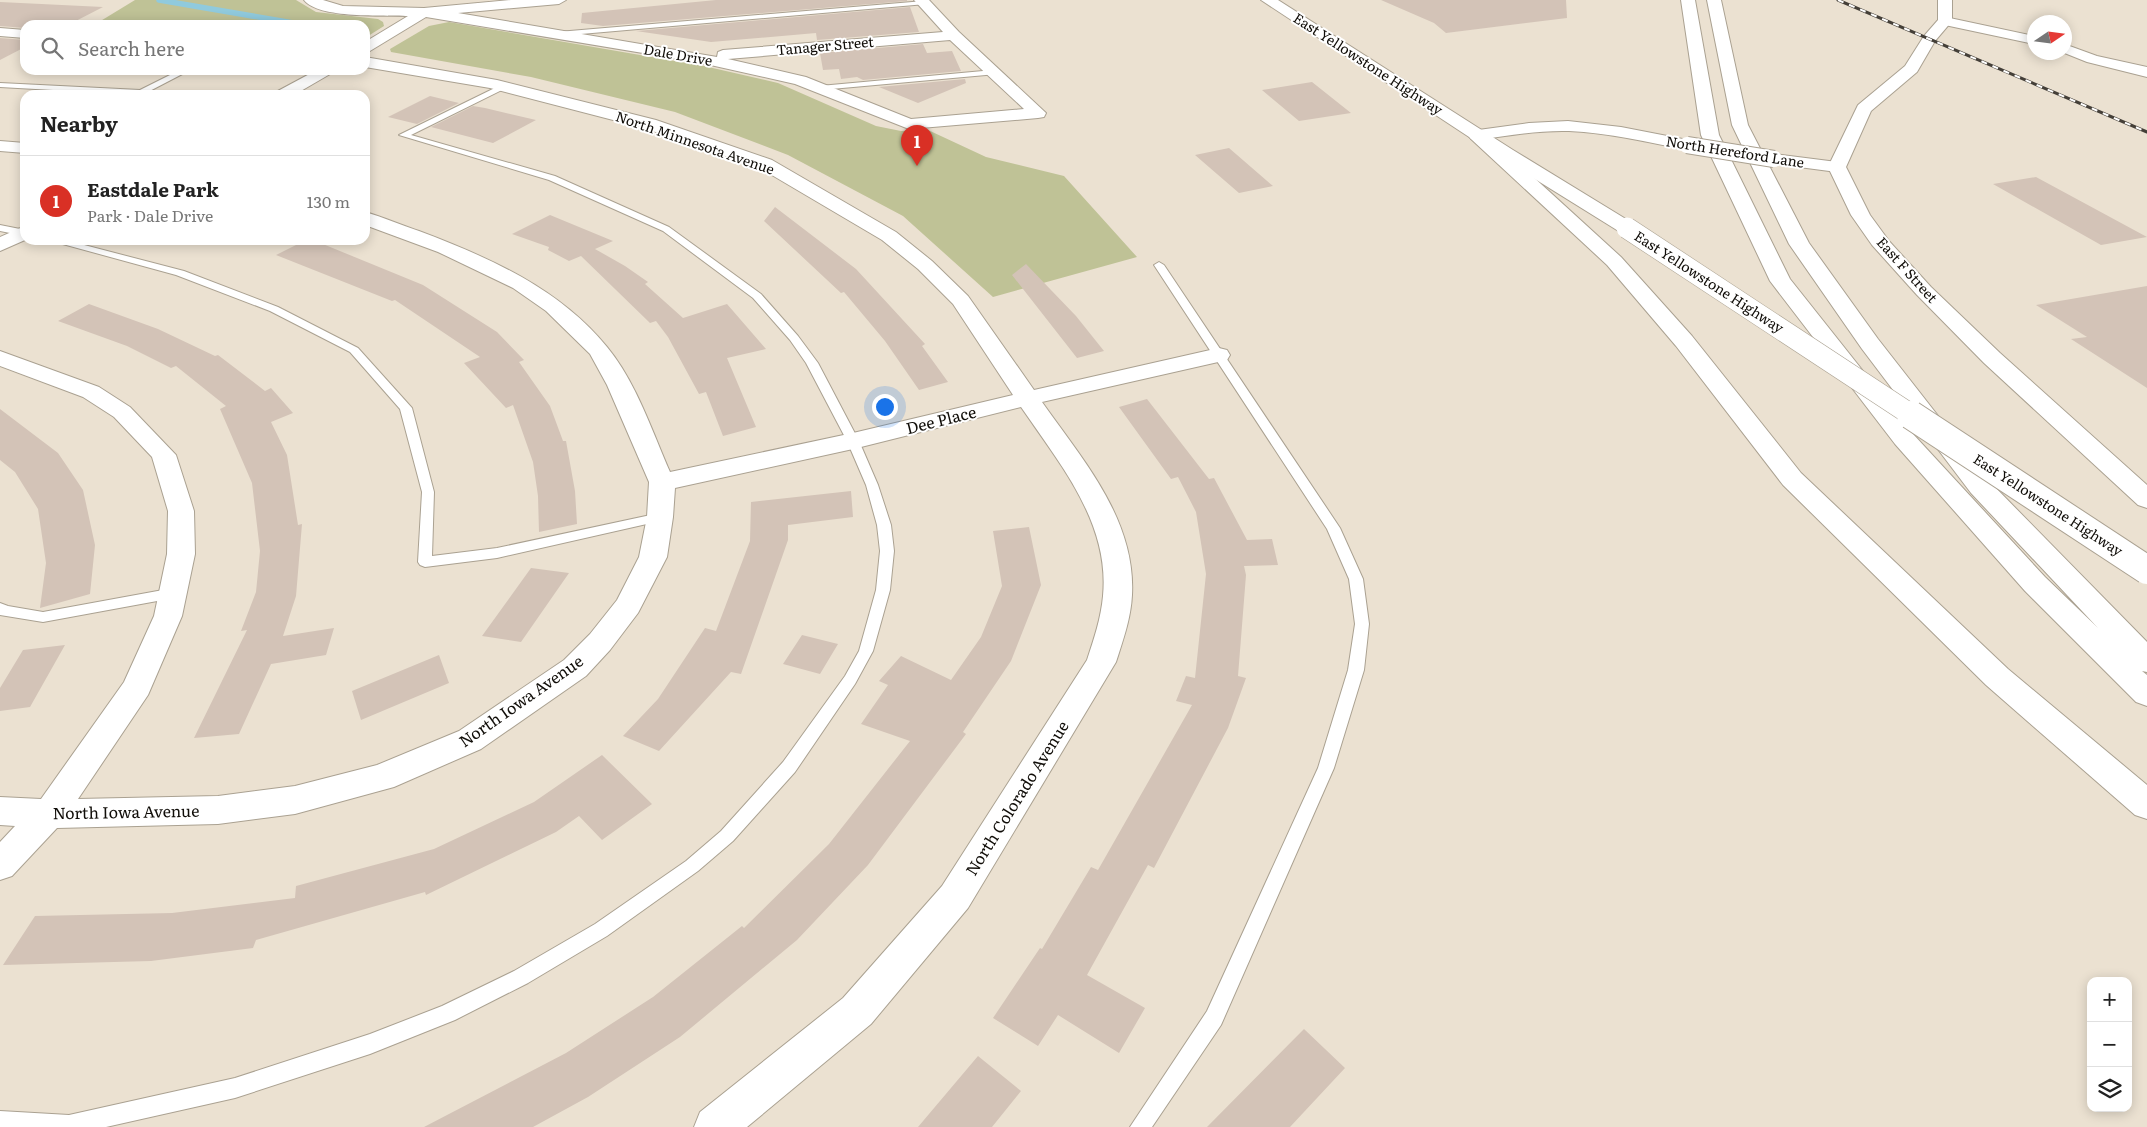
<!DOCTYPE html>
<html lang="en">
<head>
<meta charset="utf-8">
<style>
  :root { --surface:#fff; --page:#f6f6f6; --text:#222; --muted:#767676; --line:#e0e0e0; --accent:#d93025 }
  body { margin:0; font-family:Literata,serif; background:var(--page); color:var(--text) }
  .controls { position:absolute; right:15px; bottom:15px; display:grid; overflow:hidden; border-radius:10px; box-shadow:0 2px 12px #0003 }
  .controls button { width:45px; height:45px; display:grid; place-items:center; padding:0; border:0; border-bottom:1px solid var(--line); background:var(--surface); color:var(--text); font:25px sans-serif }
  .compass { position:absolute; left:2027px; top:15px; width:45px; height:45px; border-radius:50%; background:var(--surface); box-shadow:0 2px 12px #0003; rotate:77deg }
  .you { position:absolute; left:884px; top:406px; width:18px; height:18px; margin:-12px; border:4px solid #fff; border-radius:50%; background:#1a73e8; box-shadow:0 0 0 8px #1a73e833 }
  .badge { display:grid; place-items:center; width:32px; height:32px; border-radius:50%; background:var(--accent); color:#fff; font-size:16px; font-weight:700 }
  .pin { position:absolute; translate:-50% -41px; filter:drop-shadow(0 1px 2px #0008) }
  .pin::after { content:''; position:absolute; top:26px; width:18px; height:15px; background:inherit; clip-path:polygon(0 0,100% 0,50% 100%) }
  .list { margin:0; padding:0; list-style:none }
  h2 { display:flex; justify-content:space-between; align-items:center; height:65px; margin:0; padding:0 20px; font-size:21px }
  h2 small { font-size:16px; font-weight:400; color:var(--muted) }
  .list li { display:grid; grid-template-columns:32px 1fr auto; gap:15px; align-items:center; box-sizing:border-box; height:90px; padding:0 20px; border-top:1px solid var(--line) }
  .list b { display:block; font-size:19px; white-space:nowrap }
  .list p { margin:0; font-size:16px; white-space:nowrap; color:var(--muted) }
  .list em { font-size:16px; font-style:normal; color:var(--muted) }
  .icon { flex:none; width:28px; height:28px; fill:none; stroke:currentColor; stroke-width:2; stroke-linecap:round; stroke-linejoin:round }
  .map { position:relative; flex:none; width:2147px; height:1127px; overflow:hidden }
  .search { position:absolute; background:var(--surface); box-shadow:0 2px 12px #0003; left:20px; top:20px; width:350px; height:55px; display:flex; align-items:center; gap:12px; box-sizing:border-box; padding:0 18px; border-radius:15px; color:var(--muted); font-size:19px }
  .panel { position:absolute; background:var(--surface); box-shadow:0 2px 12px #0003; left:20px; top:90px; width:350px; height:155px; border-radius:15px }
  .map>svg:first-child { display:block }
  .green { fill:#bfc296 }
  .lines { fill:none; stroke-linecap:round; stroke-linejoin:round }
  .stream { stroke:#90cadd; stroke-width:5.5 }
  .building { fill:#d3c3b7 }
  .lane-casing { stroke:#aaa191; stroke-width:2 }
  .street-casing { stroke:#aaa191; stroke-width:2 }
  .secondary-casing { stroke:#aaa191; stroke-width:2 }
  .primary-casing { stroke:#aaa191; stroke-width:2 }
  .highway-casing { stroke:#aaa191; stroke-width:2 }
  .lane { fill:#fff; fill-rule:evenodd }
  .street { fill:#fff; fill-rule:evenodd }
  .secondary { fill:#fff; fill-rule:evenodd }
  .primary { fill:#fff; fill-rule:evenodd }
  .highway { fill:#fff; fill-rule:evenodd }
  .rail-casing { stroke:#443f38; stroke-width:3 }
  .rail { stroke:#fff; stroke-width:2; stroke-dasharray:6; stroke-linecap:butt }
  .secondary-bridge-casing { stroke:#aaa191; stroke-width:18; stroke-linecap:butt }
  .primary-bridge-far1-casing { stroke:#aaa191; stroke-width:22; stroke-linecap:butt }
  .primary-bridge-casing { stroke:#aaa191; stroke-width:30; stroke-linecap:butt }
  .secondary-bridge { stroke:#fff; stroke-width:16 }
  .primary-bridge-far1 { stroke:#fff; stroke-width:21 }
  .primary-bridge { stroke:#fff; stroke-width:28 }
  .labels { text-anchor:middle; stroke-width:4; stroke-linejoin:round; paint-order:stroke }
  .far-street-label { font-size:14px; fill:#100d08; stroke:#fff }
  .street-label { font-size:16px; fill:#100d08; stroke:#fff }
</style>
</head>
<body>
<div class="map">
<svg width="2147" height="1127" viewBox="0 0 2147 1127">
  <rect width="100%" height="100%" fill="#ebe1d1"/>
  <path class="green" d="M135 0H296L316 12 378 19 383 22 384 26 365 38V25H94Z
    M449 22 704 66 778 83 876 126 901 131 928 130 986 157 1064 176 1137 257 993 297 903 216 788 155 675 112 531 77 391 52 390 49 429 26Z"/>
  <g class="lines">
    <path class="stream" d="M159 0 305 25"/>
  </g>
  <path class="building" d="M716 0H907V1L603 26 581 23 582 13Z
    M1381 0H1566L1567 18 1446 33 1434 23Z
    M0 2 103 7 68 25H25V28L0 26Z
    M910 7 919 32 817 40 816 33 711 42 636 31Z
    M0 38 25 40V47L0 60Z
    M923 44 927 53 952 51 961 71 863 80 857 77 841 79 839 69 823 70 820 53Z
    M965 79 966 83 918 103 879 87Z
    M1312 82 1351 113 1299 121 1262 90Z
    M430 96 459 103 417 124 388 117Z
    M473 106 485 108 536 120 493 143 431 127Z
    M1229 148 1273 186 1239 193 1195 155Z
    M2036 177 2147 237 2101 245 1993 184Z
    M775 207 856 269 925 344 922 346 948 382 919 390 885 341 844 292 841 293 764 221Z
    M550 215 613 241 595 249 625 266 648 282 645 284 683 318 727 304 766 349 727 358 756 427 723 436 706 392 699 394 668 337 656 321 650 323 581 256 569 261 548 250 549 247 512 234Z
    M306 240H313L423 285 497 332 524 360 519 362 550 406 563 441H566L575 491 577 524 539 532 538 496 533 462 513 405 506 408 464 363 480 357 395 300 392 301 276 255Z
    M1026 264 1076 316 1104 351 1077 358 1012 275Z
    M2147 286V388L2071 339 2087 337 2036 305Z
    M89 304 158 329 215 356 218 355 265 391 271 388 293 413 271 422 287 455 298 525 302 524 296 596 283 636 334 628 326 655 271 664 239 734 194 738 247 630 241 631 256 592 260 551 252 483 220 409 226 406 176 366 171 368 127 346 58 321Z
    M1147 399 1209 479 1214 478 1247 540 1272 539 1278 565 1244 566 1246 575 1238 676 1246 678 1228 728 1154 868 1148 865 1087 975 1145 1008 1119 1053 1058 1015 1038 1046 993 1018 1040 948 1042 949 1091 867 1098 870 1192 705 1176 701 1186 676 1195 678 1206 574 1196 512 1178 477 1171 479 1119 407Z
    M0 409 58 453 83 490 95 545 90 594 40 608 46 563 38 509 15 472 0 460Z
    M851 491 853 517 788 525V540L741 674 731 672 659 751 623 736 658 699 705 628 716 631 750 541 751 502Z
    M1029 527 1041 585 1011 661 963 732 966 734 868 865 797 940 680 1037 588 1097 533 1127H424L566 1053 653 997 742 926 744 928 829 844 910 741 861 724 888 685 879 681 901 656 951 680 981 637 1002 586 993 531Z
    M531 568 569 573 521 642 482 636Z
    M802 635 838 644 820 674 783 664Z
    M65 645 30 707 0 711V688L23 650Z
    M439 655 449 683 361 720 352 691Z
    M602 755 652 804 602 840 579 816 556 832 426 895 425 892 256 940 253 948 151 961 3 965 35 916 172 913 295 898 296 886 434 849 534 802Z
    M1304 1029 1345 1068 1290 1127H1207Z
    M978 1056 1021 1091 992 1127H918Z"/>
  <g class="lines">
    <defs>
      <path id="lane" d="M924 1 926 4 558 36 554 34 558 32Z
        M180 70H190L142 95 0 87V83L140 90Z
        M994 70 998 72 997 74 820 90 816 88 820 86Z
        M503 84 510 86 411 135 555 176 669 227 761 294 798 336 818 363 859 441 878 485 891 525 894 551 890 590 873 651 855 684 795 772 733 841 698 871 607 936 528 983 455 1020 370 1054 235 1098 106 1127H0V1111L69 1115 235 1078 370 1034 442 1006 514 971 595 924 686 861 721 831 783 762 845 676 859 651 876 590 880 551 877 525 866 485 847 441 806 363 790 340 753 298 663 231 549 180 399 135Z
        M0 225 25 230V236L0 231Z
        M48 240H65L184 271 278 307 358 348 412 408 434 492 432 556 497 548 660 513 667 517 660 521 497 558 425 567 420 565 418 562 422 492 400 409 350 352 270 311 176 275Z
        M1159 262 1164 265 1340 528 1363 579 1369 624 1364 670 1334 768 1221 1025 1152 1127H1130L1207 1011 1318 768 1348 670 1355 624 1349 579 1327 529 1154 265Z
        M174 588 179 589 181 593 179 597 43 622 0 615V603L8 606 43 612Z"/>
      <path id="street" d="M304 0H323L343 6 424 8 511 0H566L559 4 458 13 717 57 718 52 723 50 943 32 914 0H929L959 32 1046 113 1044 117 1038 118 909 129 795 84 697 62 426 17 365 54V42L408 16C385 15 318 19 304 0ZM950 40 1024 109 911 119 806 77 728 59Z
        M1945 17 2034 36V44L1940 24 1938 21Z
        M0 28 25 30V38L0 36Z
        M2064 44 2097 56 2147 67V77L2087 62 2062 52H2064Z
        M365 57 497 80 656 120 772 160 896 232 932 261 968 296 1034 390 1219 348 1227 350 1230 355 1227 360 1042 402C1083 460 1136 520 1132 595 1131 618 1123 640 1116 662L968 908 871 1024 747 1127H694L700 1112 843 998 942 886 1087 660C1094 639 1101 618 1103 596 1110 523 1060 464 1021 407L853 449 675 488 673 517 667 557 638 613 610 650 586 676 481 749 394 787 295 814 218 824 57 828 12 876 0 880V842L15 826 0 825V797L41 799 124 682 154 616 167 554 168 511 152 457 114 417 83 397 0 366V351L99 387 130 407 176 455 194 511 195 554 182 616 148 695 78 799 218 796 295 786 377 765 459 731 564 660 590 634 617 600 639 557 647 517 649 482 607 385 590 354 546 311 513 288 438 252 365 225V212C383 217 401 225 419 231 488 257 559 288 607 347 636 382 652 431 670 472L853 433 1013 395 953 304 918 269 882 240 760 168 644 128 490 88 365 67Z
        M317 70H337L294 95H274L276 92Z
        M0 141 25 143V153L0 151Z
        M25 226V240L0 251V237Z"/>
      <path id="secondary" d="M1568 121 1621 127 1693 141 1696 145 1693 149 1687 150C1648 142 1609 133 1569 131 1538 130 1507 136 1477 140L1471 139 1468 135 1471 131 1529 123Z
        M1774 154 1837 162 1843 163 1846 167 1843 171 1837 172 1768 163 1765 159 1768 155Z"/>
      <path id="primary" d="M1261 0H1278L1513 150 1634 224 1637 228 1634 232H1620L1501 158Z
        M1938 0H1952V21L1935 41 1917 72 1871 111 1846 167 1870 215 1889 241 1931 287 2000 353 2147 485V508L2138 505 1984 363 1917 295 1872 245 1851 215 1828 167 1858 105 1905 66 1924 36 1938 20Z"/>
      <path id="highway" d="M1681 0H1695L1719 135 1790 279 1913 434 2045 577 2098 628 1971 493 1862 349 1789 244 1732 125 1707 0H1721L1748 125 1809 243 1878 339 1989 481 2147 642V672L2142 671 2147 675V706L2136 702 2025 591 1895 444 1770 281 1701 135Z
        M1477 130 1483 131 1621 257 1692 336 1801 473 2008 669 2147 785V819L2135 815 1986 685 1783 485 1676 346 1607 265 1471 139 1468 135 1471 131Z"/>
    </defs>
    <use href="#lane" class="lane-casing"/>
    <use href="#street" class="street-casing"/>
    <use href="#secondary" class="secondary-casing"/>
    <use href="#primary" class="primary-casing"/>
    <use href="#highway" class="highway-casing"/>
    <use href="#lane" class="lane"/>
    <use href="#street" class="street"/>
    <use href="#secondary" class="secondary"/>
    <use href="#primary" class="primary"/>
    <use href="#highway" class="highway"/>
    <defs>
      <path id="rail" d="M1838 0 2147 132"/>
    </defs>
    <use href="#rail" class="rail-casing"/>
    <use href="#rail" class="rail"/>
    <defs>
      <path id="secondary-bridge" d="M1687 145 1774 159"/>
      <path id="primary-bridge-far1" d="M1627 228 1913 416"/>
      <path id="primary-bridge" d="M1911 415 2147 570"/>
    </defs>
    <use href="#secondary-bridge" class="secondary-bridge-casing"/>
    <use href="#primary-bridge-far1" class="primary-bridge-far1-casing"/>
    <use href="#primary-bridge" class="primary-bridge-casing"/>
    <use href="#secondary-bridge" class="secondary-bridge"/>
    <use href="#primary-bridge-far1" class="primary-bridge-far1"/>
    <use href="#primary-bridge" class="primary-bridge"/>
  </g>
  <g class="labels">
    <g class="far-street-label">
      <text transform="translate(825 46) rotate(-5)" y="5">Tanager Street</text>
      <text transform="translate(678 55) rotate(10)" y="5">Dale Drive</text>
      <text transform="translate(1368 64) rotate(33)" y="5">East Yellowstone Highway</text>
      <text transform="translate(695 143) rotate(19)" y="5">North Minnesota Avenue</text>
      <text transform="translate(1735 152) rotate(9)" y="5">North Hereford Lane</text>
      <text transform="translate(1907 270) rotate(48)" y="5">East F Street</text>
      <text transform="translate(1709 282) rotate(33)" y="5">East Yellowstone Highway</text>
      <text transform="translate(2048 505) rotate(33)" y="5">East Yellowstone Highway</text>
    </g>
    <g class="street-label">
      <text transform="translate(941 420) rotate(-14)" y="6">Dee Place</text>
      <text transform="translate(521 701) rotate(-35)" y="6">North Iowa Avenue</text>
      <text transform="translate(1017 798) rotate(-58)" y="6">North Colorado Avenue</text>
      <text transform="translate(126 812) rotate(-1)" y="6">North Iowa Avenue</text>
    </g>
  </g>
</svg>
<div class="controls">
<button>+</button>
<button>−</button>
<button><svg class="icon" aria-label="layers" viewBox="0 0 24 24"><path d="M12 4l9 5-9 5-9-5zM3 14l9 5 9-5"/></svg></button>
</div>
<svg class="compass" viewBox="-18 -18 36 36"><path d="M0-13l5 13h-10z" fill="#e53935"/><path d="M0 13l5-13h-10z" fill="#767676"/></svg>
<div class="you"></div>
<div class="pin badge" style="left:917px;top:166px">1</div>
<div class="search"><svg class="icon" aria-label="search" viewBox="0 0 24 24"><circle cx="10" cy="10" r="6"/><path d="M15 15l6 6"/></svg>Search here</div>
<section class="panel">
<h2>Nearby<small></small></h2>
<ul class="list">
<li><span class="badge">1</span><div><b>Eastdale Park</b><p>Park · Dale Drive</p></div><em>130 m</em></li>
</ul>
</section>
</div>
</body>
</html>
